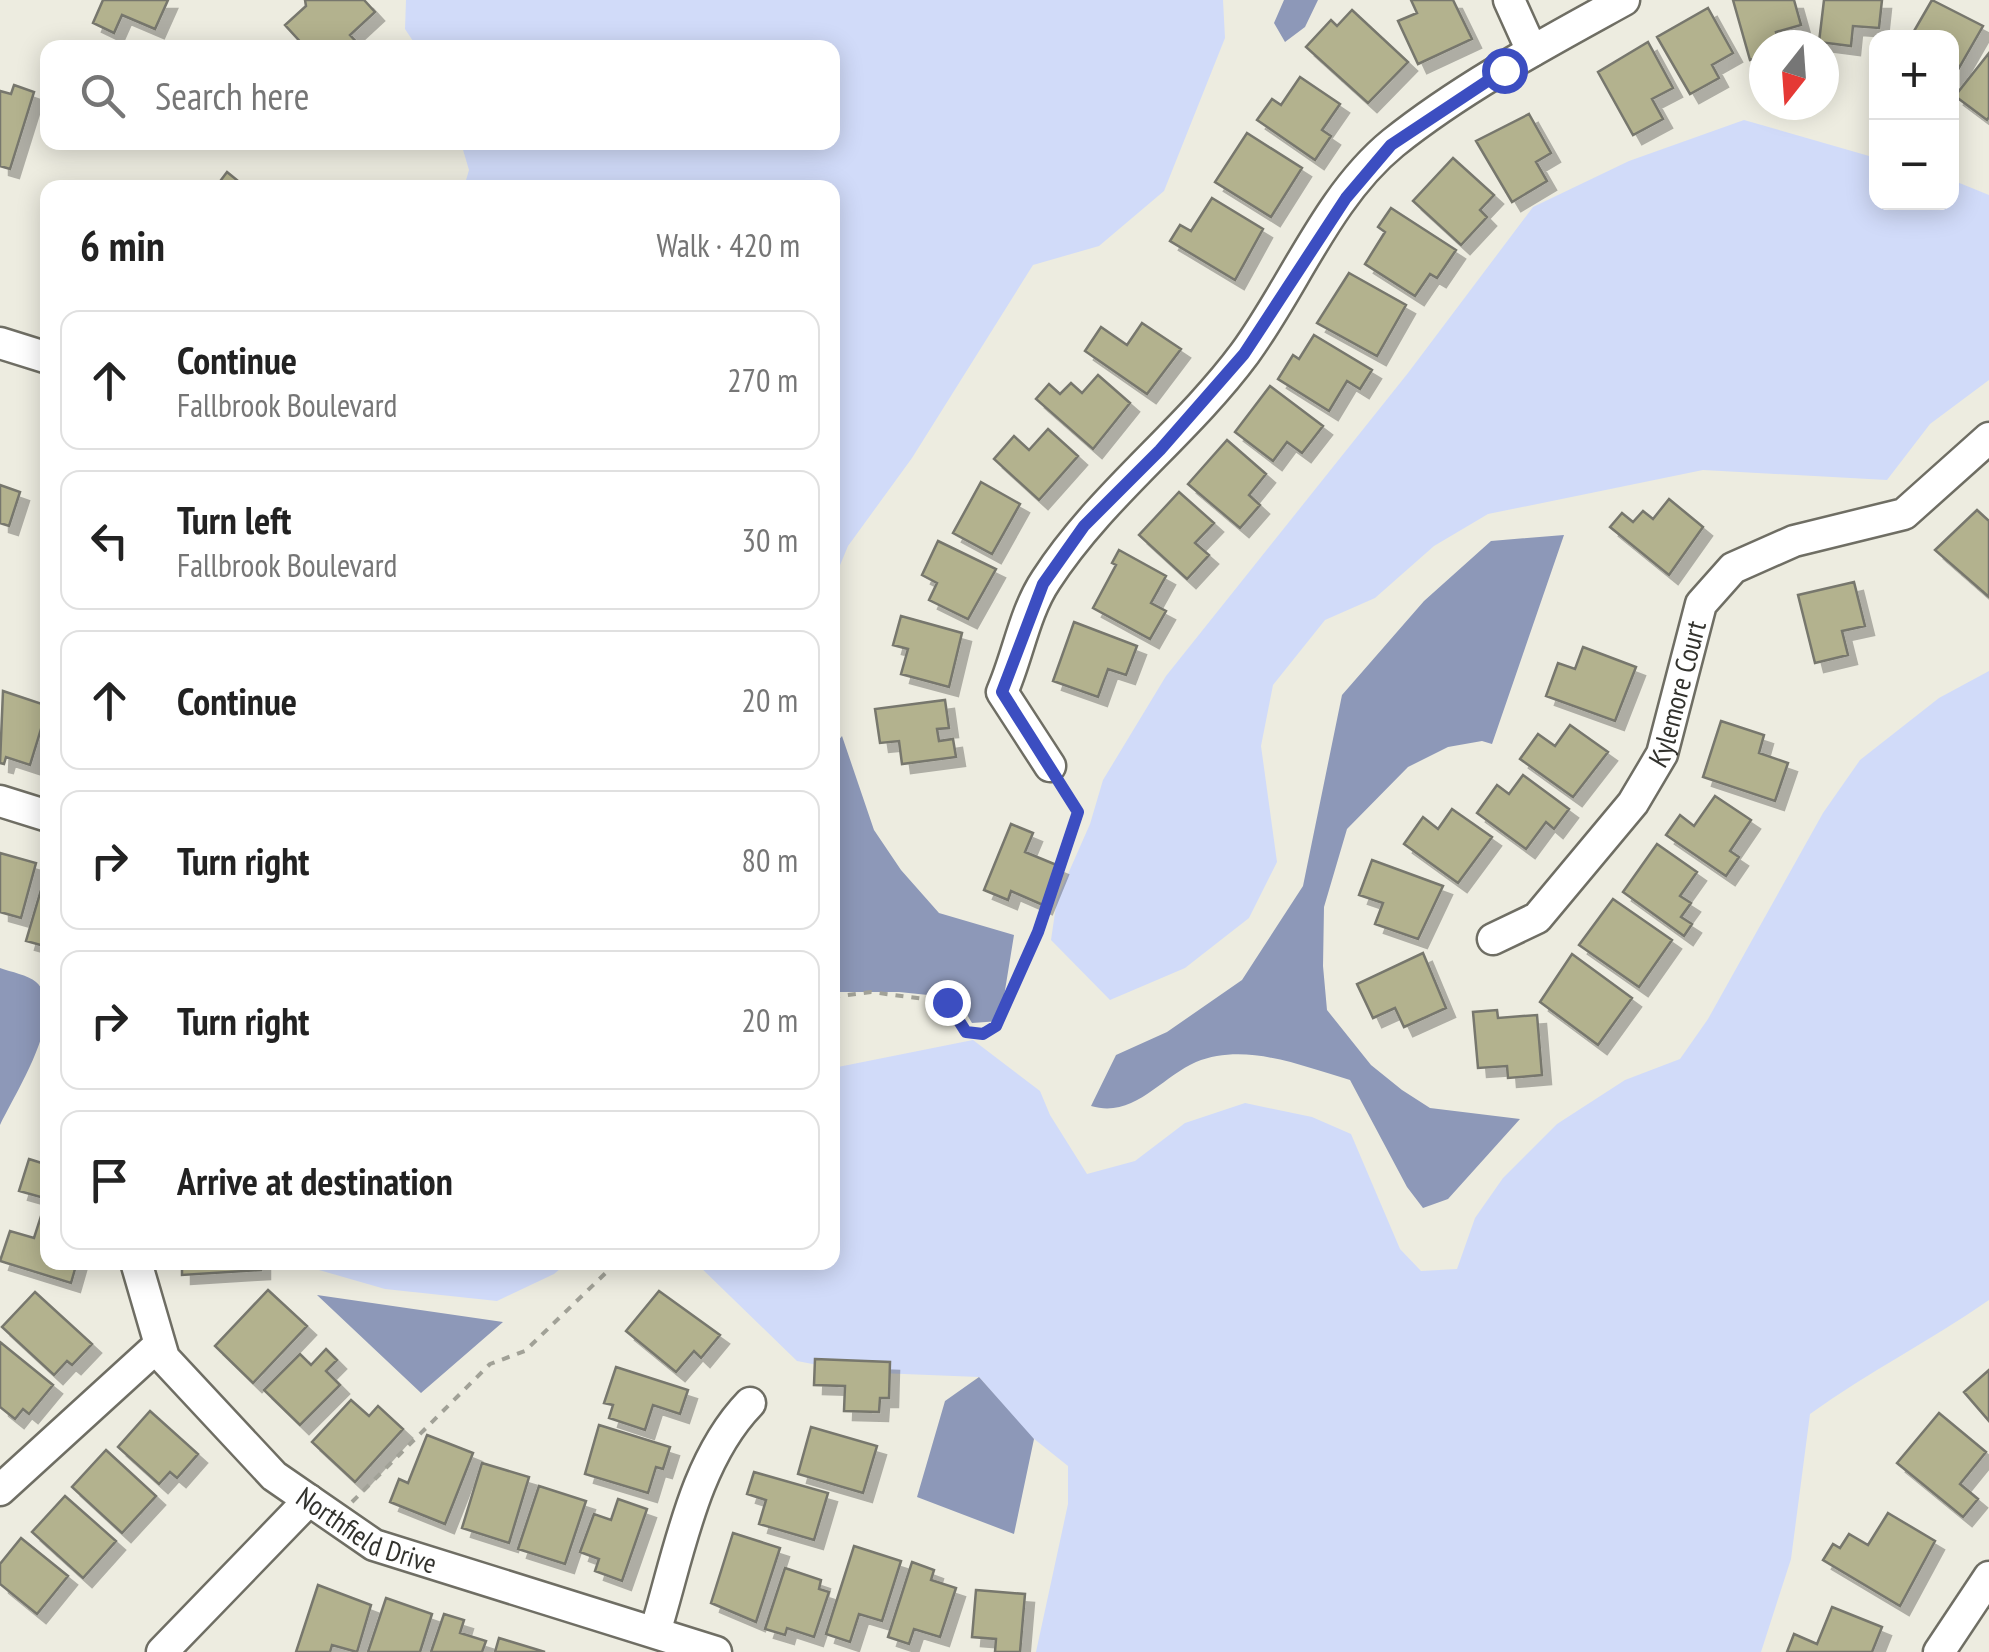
<!DOCTYPE html>
<html lang="en">
<head>
<meta charset="utf-8">
<style>
  :root { --surface:#fff; --page:#f2f2f2; --text:#222; --muted:#767676; --line:#e0e0e0 }
  body { margin:0; font-family:"PT Sans Narrow",sans-serif; background:var(--page); color:var(--text) }
  .controls { position:absolute; right:30px; top:30px; display:grid; overflow:hidden; border-radius:20px; box-shadow:0 5px 25px #0003 }
  .controls button { width:90px; height:90px; display:grid; place-items:center; padding:0; border:0; border-bottom:2px solid var(--line); background:var(--surface); color:var(--text); font:50px sans-serif }
  .compass { position:absolute; left:1749px; top:30px; width:90px; height:90px; border-radius:50%; background:var(--surface); box-shadow:0 5px 25px #0003; rotate:197deg }
  .stop { position:absolute; width:30px; height:30px; margin:-22px; border:8px solid #3c4ec1; border-radius:50%; background:#fff }
  .stop.end { background:#3c4ec1; border-color:#fff; box-shadow:0 2px 10px #0008 }
  .list { margin:0; padding:0; list-style:none }
  h2 { display:flex; justify-content:space-between; align-items:center; height:130px; margin:0; padding:0 40px; font-size:42px }
  h2 small { font-size:32px; font-weight:400; color:var(--muted) }
  .list li { display:grid; grid-template-columns:65px 1fr auto; gap:30px; align-items:center; box-sizing:border-box; height:140px; margin:0 20px 20px; padding:0 20px; border:2px solid var(--line); border-radius:20px }
  .list b { display:block; font-size:38px; white-space:nowrap }
  .list p { margin:0; font-size:32px; white-space:nowrap; color:var(--muted) }
  .list em { font-size:32px; font-style:normal; color:var(--muted) }
  .icon { flex:none; width:55px; height:55px; fill:none; stroke:currentColor; stroke-width:2; stroke-linecap:round; stroke-linejoin:round }
  .map { position:relative; flex:none; width:1989px; height:1652px; overflow:hidden }
  .search { position:absolute; background:var(--surface); box-shadow:0 5px 25px #0003; left:40px; top:40px; width:800px; height:110px; display:flex; align-items:center; gap:25px; box-sizing:border-box; padding:0 35px; border-radius:20px; color:var(--muted); font-size:38px }
  .panel { position:absolute; background:var(--surface); box-shadow:0 5px 25px #0003; left:40px; top:180px; width:800px; height:1090px; border-radius:20px }
  .map>svg:first-child { display:block }
  .green { fill:#d1dbf9 }
  .water { fill:#8d98b8 }
  .building { fill:#b3b28e; stroke:#77776d; stroke-width:2.5; filter:url(#shadow) }
  .lines { fill:none; stroke-linecap:round; stroke-linejoin:round }
  .minor-casing { stroke:#6f6e64; stroke-width:35 }
  .path { stroke:#a1a197; stroke-width:4; stroke-dasharray:8 8; stroke-linecap:butt }
  .minor { stroke:#fff; stroke-width:30 }
  .route { stroke:#3c4ec1; stroke-width:12 }
  .labels { text-anchor:middle; stroke-width:8; stroke-linejoin:round; paint-order:stroke }
  .street-label { font-size:28px; fill:#32322d; stroke:#fafaee }
</style>
</head>
<body>
<div class="map">
<svg width="1989" height="1652" viewBox="0 0 1989 1652">
  <defs>
    <filter id="shadow"><feDropShadow dx="9" dy="9" stdDeviation="0" flood-color="#0004"/></filter>
  </defs>
  <rect width="100%" height="100%" fill="#edece0"/>
  <path class="green" d="M406 0H1223L1225 38 1164 191 1099 246 1033 265 912 458 848 546 833 582 832 188 464 187 469 170 461 143 832 142V48L417 47 405 29Z
    M1744 120 1876 158V202H1952V180L1989 195V380L1930 424 1887 480 1703 470 1488 514 1434 546 1375 598 1325 620 1273 685 1261 746 1277 862 1249 918 1185 968 1110 1000 1051 940 1057 899 1090 824 1103 780 1166 676 1408 373 1533 207 1629 161Z
    M1989 671V1300C1930 1341 1868 1372 1810 1414L1791 1559 1761 1652H1036L1068 1504V1466L1028 1434 979 1377 854 1372 797 1361 696 1263 832 1262 833 1068 973 1040 1040 1091 1050 1115 1087 1174 1135 1161 1185 1123 1245 1103 1312 1117 1351 1134 1400 1249 1421 1271 1457 1269 1475 1218 1503 1178 1557 1124 1625 1080 1680 1059 1708 1019 1823 813 1860 760 1939 698Z
    M324 1262H567V1263L554 1274 497 1301 385 1289 319 1270Z"/>
  <path class="water" d="M1284 0H1318L1305 27 1285 42 1274 23Z
    M1564 535 1492 744 1482 741 1448 747 1408 767 1347 829 1324 907 1323 966 1327 1010 1371 1065 1402 1090 1430 1108 1520 1119 1448 1199 1423 1208 1407 1187 1350 1080C1302 1066 1246 1042 1196 1062 1161 1077 1134 1119 1091 1106L1116 1055 1167 1032 1242 980 1303 886 1342 695 1424 601 1491 541Z
    M842 736 874 830 901 870 939 913 1014 935 1000 1021 972 1023 957 998 899 992H833L832 748Z
    M0 968C11 972 28 975 36 982 69 1011 15 1093 0 1125Z
    M317 1295 503 1322 421 1393Z
    M979 1377 1034 1439 1014 1534 917 1497 945 1401Z"/>
  <path class="building" d="M103 0H168L155 29 122 15 114 33 93 23Z
    M305 0H364L375 12 350 35 362 48H306L285 25 306 6Z
    M1411 0H1453L1472 39 1418 64 1398 21 1417 13Z
    M1733 0H1794L1801 25 1776 32 1780 45H1764V56L1750 60Z
    M1824 0H1882L1879 28 1853 26 1851 46 1819 42Z
    M1932 0 1983 26 1952 80V38H1910Z
    M1708 8 1733 53 1712 65 1719 78 1690 94 1657 37Z
    M1352 10 1408 62 1368 103 1306 47 1331 20 1337 26Z
    M1648 42 1673 88 1652 99 1663 119 1633 135 1598 72Z
    M1989 53V117L1987 120 1955 96Z
    M1300 77 1340 104 1322 130 1331 136 1315 160 1257 120 1272 99 1281 105Z
    M14 85 34 92 10 169 0 166V91L11 94Z
    M1529 114 1551 153 1536 162 1547 181 1512 202 1476 141Z
    M1247 133 1302 168 1271 217 1215 182Z
    M1453 158 1494 195 1480 210 1487 217 1461 245 1413 201Z
    M227 172 243 185 241 188H215Z
    M1212 198 1263 229 1235 280 1170 241 1180 225 1191 231Z
    M1391 208 1456 250 1437 278 1430 274 1415 296 1365 264 1385 232 1378 227Z
    M1349 273 1406 305 1377 356 1317 323Z
    M1142 323 1181 349 1147 394 1085 351 1101 327 1127 345Z
    M1314 335 1372 370 1360 389 1347 381 1329 411 1278 379 1293 355 1299 359Z
    M1098 375 1130 403 1093 449 1036 399 1049 384 1060 394 1071 383 1082 393Z
    M1270 386 1323 426 1302 453 1287 442 1273 461 1235 432Z
    M1048 429 1078 456 1039 500 994 459 1014 436 1029 450Z
    M1227 440 1266 474 1249 495 1260 505 1240 528 1188 484Z
    M981 482 1020 504 992 554 953 533Z
    M0 485 20 492 9 526 0 523Z
    M1179 492 1214 523 1195 543 1209 555 1187 579 1139 535Z
    M1669 499 1703 527 1669 575 1610 527 1622 513 1633 522 1643 511 1653 519Z
    M1977 510 1989 521V597L1935 550Z
    M938 541 996 569 968 619 929 600 937 583 922 575Z
    M1119 550 1166 576 1151 603 1166 611 1150 639 1093 608 1116 565 1112 563Z
    M1854 582 1865 626 1842 631 1848 655 1815 663 1798 595Z
    M901 616 962 633 949 687 901 674 908 649 893 645Z
    M1074 622 1137 646 1126 675 1108 669 1098 697 1053 681Z
    M1583 647 1636 667 1615 721 1546 696 1558 663 1575 669Z
    M3 691 48 706 30 765 6 757 4 764 0 763Z
    M945 700 949 728 937 729 939 741 953 739 956 757 902 764 899 741 880 743 875 709Z
    M1721 721 1764 735 1759 753 1788 763 1775 801 1703 777Z
    M1570 725 1608 752 1573 797 1520 759 1538 734 1555 746Z
    M1523 775 1569 809 1554 829 1546 822 1526 849 1477 813 1497 785 1509 794Z
    M1715 796 1751 820 1730 851 1739 857 1726 876 1666 835 1680 815 1694 826Z
    M1452 809 1492 837 1458 883 1404 844 1423 817 1438 829Z
    M1011 824 1033 833 1025 852 1059 866 1043 905 1011 891 1008 900 984 890Z
    M1657 844 1697 872 1680 896 1691 903 1681 917 1692 924 1684 936 1623 892Z
    M0 853 36 863 21 918 0 912Z
    M1372 860 1443 886 1418 939 1375 924 1383 903 1359 895Z
    M48 866V947L26 941Z
    M1613 899 1672 940 1639 987 1579 945Z
    M1423 953 1446 1008 1404 1027 1395 1008 1373 1018 1357 984Z
    M1572 954 1632 998 1598 1045 1540 1002Z
    M1497 1010 1498 1018 1537 1015 1542 1075 1508 1078 1507 1066 1478 1068 1473 1012Z
    M29 1159 48 1165V1199L19 1191Z
    M42 1213 48 1215V1262H77L71 1283 0 1261 10 1231 34 1238Z
    M182 1262H261V1270L182 1275Z
    M268 1290 307 1326 253 1383 215 1346Z
    M659 1291 720 1335 701 1358 694 1351 676 1372 626 1331Z
    M35 1292 92 1344 72 1365 67 1361 54 1375 2 1327Z
    M0 1342 53 1385 29 1414 23 1409 15 1419 0 1407Z
    M326 1349 337 1360 326 1371 340 1385 300 1425 264 1390 300 1354 311 1365Z
    M815 1359 890 1362 889 1398H880L879 1412 844 1411 845 1386 814 1385Z
    M616 1367 688 1390 680 1414 653 1405 645 1430 609 1418 613 1405 604 1403Z
    M1989 1370V1421L1964 1392Z
    M351 1400 369 1416 378 1406 403 1429 355 1482 312 1442Z
    M150 1411 198 1454 177 1478 170 1472 159 1484 118 1447Z
    M1939 1413 1986 1452 1960 1484 1978 1499 1963 1517 1897 1463Z
    M599 1425 670 1447 663 1469 656 1467 648 1493 585 1474Z
    M811 1427 877 1446 863 1493 798 1474Z
    M427 1435 473 1453 445 1524 390 1502 399 1479 408 1483Z
    M106 1450 156 1496 122 1533 72 1487Z
    M482 1463 529 1477 509 1543 462 1528Z
    M754 1472 828 1493 814 1540 759 1524 766 1500 747 1494Z
    M539 1486 586 1501 565 1564 518 1549Z
    M65 1496 116 1541 83 1578 32 1532Z
    M618 1499 647 1509 622 1581 595 1571 599 1559 580 1552 594 1514 611 1520Z
    M1888 1513 1935 1541 1900 1606 1823 1560 1833 1544 1840 1548 1849 1534 1868 1545Z
    M733 1533 780 1548 756 1622 711 1603Z
    M21 1538 68 1576 37 1614 0 1584V1564Z
    M854 1546 901 1561 882 1621 859 1614 850 1642 826 1634Z
    M912 1562 934 1570 931 1580 956 1588 940 1637 914 1629 909 1644 888 1637Z
    M785 1568 821 1580 819 1589 829 1592 814 1637 787 1628 785 1635 765 1629Z
    M318 1585 371 1605 357 1652 332 1645 330 1652H296Z
    M976 1590 1025 1594 1020 1652H995L996 1639 972 1637Z
    M386 1598 432 1614 420 1652H368Z
    M1832 1607 1882 1627 1872 1652H1787L1794 1634 1817 1644Z
    M444 1614 464 1620 460 1633 486 1641 482 1652H431Z
    M499 1638 545 1652H495Z"/>
  <g class="lines">
    <defs>
      <g id="minor">
        <path d="M1509 0 1532 51"/>
        <path d="M0 343 48 358"/>
        <path d="M1050 766 1002 692C1018 656 1024 613 1046 580 1101 495 1185 434 1245 353 1294 286 1328 196 1393 143 1463 87 1546 43 1624 0"/>
        <path d="M0 801 48 816"/>
        <path id="s1" d="M1493 939 1537 918 1633 803 1662 754 1701 604 1733 568 1794 541 1904 514 1989 438"/>
        <path id="s2" d="M136 1262 164 1358 274 1476 374 1545 716 1652"/>
        <path d="M0 1490 159 1345"/>
        <path d="M655 1632C679 1555 693 1462 750 1403"/>
        <path d="M162 1652 309 1500"/>
        <path d="M1939 1652 1989 1577"/>
      </g>
    </defs>
    <use href="#minor" class="minor-casing"/>
    <path class="path" d="M832 997 871 992 947 1002 966 1033 983 1035 996 1026 1038 932 1077 812 1063 787
      M352 1502 490 1364 525 1351 617 1262"/>
    <use href="#minor" class="minor"/>
  </g>
  <g class="lines">
    <path class="route" d="M947 1002 966 1032 983 1034 996 1026 1038 932 1078 812 1002 692 1043 584 1084 526 1160 450 1244 354 1346 198 1391 145 1504 70"/>
  </g>
  <g class="labels">
    <g class="street-label">
      <text dy="10" stroke="none"><textPath href="#s1" startOffset="318">Kylemore Court</textPath></text>
      <text dy="10" stroke="none"><textPath href="#s2" startOffset="370">Northfield Drive</textPath></text>
    </g>
  </g>
</svg>
<div class="controls">
<button>+</button>
<button>−</button>
</div>
<svg class="compass" viewBox="-18 -18 36 36"><path d="M0-13l5 13h-10z" fill="#e53935"/><path d="M0 13l5-13h-10z" fill="#767676"/></svg>
<div class="stop" style="left:1504px;top:70px"></div>
<div class="stop end" style="left:947px;top:1002px"></div>
<div class="search"><svg class="icon" aria-label="search" viewBox="0 0 24 24"><circle cx="10" cy="10" r="6"/><path d="M15 15l6 6"/></svg>Search here</div>
<section class="panel">
<h2>6 min<small>Walk · 420 m</small></h2>
<ul class="list">
<li><svg class="icon" aria-label="ahead" viewBox="0 0 24 24"><path d="M12 20V5M6 11l6-6 6 6"/></svg><div><b>Continue</b><p>Fallbrook Boulevard</p></div><em>270 m</em></li>
<li><svg class="icon" aria-label="left" viewBox="0 0 24 24"><path d="M17 20v-9H6M10 6l-5 5 5 5"/></svg><div><b>Turn left</b><p>Fallbrook Boulevard</p></div><em>30 m</em></li>
<li><svg class="icon" aria-label="ahead" viewBox="0 0 24 24"><path d="M12 20V5M6 11l6-6 6 6"/></svg><div><b>Continue</b></div><em>20 m</em></li>
<li><svg class="icon" aria-label="right" viewBox="0 0 24 24"><path d="M7 20v-9h11M14 6l5 5-5 5"/></svg><div><b>Turn right</b></div><em>80 m</em></li>
<li><svg class="icon" aria-label="right" viewBox="0 0 24 24"><path d="M7 20v-9h11M14 6l5 5-5 5"/></svg><div><b>Turn right</b></div><em>20 m</em></li>
<li><svg class="icon" aria-label="arrive" viewBox="0 0 24 24"><path d="M6 21V4h12l-3 4 3 4H6"/></svg><div><b>Arrive at destination</b></div></li>
</ul>
</section>
</div>
</body>
</html>
